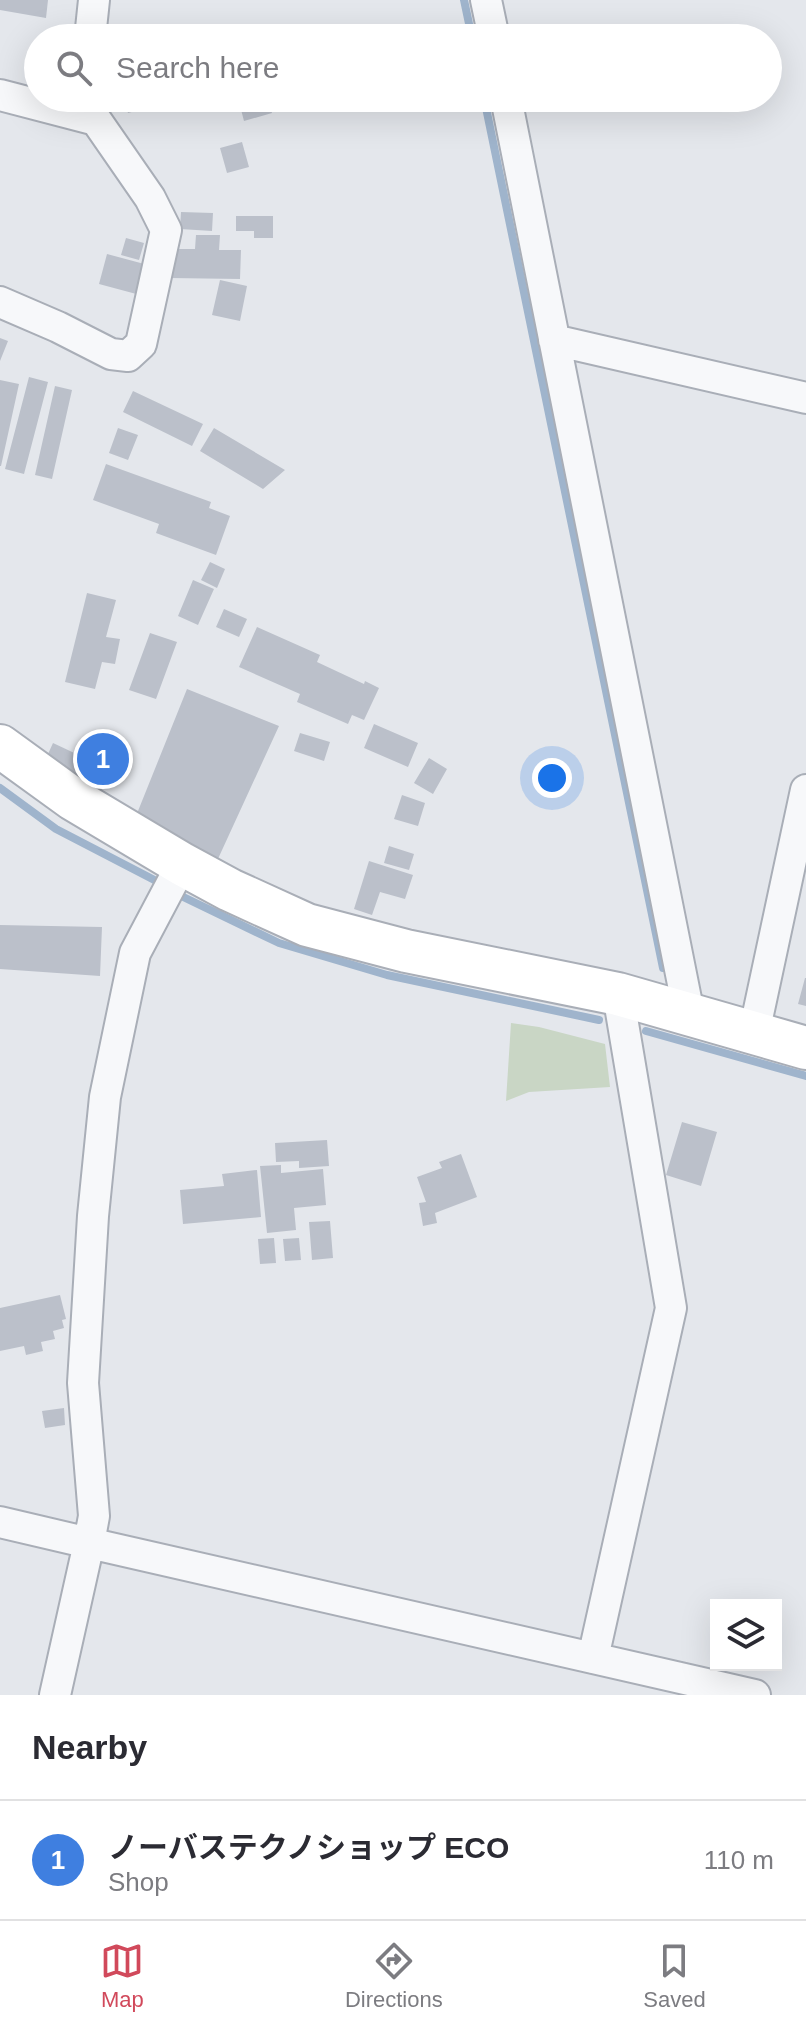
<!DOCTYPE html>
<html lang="en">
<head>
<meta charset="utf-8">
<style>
  :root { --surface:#fff; --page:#f2f2f3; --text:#2b2b33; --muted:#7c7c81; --line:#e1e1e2; --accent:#d1495b }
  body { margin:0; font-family:Helvetica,"Noto Sans JP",sans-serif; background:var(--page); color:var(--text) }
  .controls { position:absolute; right:24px; bottom:24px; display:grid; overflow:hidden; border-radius:0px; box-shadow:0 8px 32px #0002 }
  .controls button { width:72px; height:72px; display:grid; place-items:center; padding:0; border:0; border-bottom:2px solid var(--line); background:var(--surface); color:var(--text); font:40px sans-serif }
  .you { position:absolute; left:552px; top:778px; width:28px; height:28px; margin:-20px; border:6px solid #fff; border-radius:50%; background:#1a73e8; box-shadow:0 0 0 12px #1a73e833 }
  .badge { display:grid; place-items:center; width:52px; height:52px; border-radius:50%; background:var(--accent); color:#fff; font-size:26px; font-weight:700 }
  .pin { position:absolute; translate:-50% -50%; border:4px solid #fff; box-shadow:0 2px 8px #0006 }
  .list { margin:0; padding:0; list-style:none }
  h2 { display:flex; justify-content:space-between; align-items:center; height:104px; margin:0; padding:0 32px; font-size:34px }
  h2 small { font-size:26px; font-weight:400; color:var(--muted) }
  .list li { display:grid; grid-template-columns:52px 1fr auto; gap:24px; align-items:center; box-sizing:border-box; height:120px; padding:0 32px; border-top:2px solid var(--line) }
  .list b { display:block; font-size:30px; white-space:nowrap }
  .list p { margin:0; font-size:26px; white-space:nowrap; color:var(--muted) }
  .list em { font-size:26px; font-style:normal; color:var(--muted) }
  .icon { flex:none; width:44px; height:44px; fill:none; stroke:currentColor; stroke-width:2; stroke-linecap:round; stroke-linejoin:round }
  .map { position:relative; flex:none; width:806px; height:1695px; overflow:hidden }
  .search { position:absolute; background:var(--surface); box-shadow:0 8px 32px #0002; left:24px; right:24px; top:24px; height:88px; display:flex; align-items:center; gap:20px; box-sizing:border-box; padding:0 28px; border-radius:44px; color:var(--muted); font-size:30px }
  .sheet { height:224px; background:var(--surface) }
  nav { display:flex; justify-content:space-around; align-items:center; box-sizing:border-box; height:112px; border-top:2px solid var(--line); background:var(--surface); font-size:22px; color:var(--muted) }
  nav a { display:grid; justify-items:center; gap:4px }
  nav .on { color:var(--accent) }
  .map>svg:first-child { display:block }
  .green { fill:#c9d6c5 }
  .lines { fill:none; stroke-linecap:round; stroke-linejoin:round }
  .stream { stroke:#9fb4cc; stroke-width:8 }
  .building { fill:#bbc0ca }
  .street-casing { stroke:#a9aeb7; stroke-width:34 }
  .secondary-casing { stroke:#a9aeb7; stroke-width:46 }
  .street { stroke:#f7f8fa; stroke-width:30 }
  .secondary { stroke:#fff; stroke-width:42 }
</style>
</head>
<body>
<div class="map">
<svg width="806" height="1695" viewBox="0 0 806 1695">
  <rect width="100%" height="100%" fill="#e4e7ec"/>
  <path class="green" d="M511 1023 539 1027 605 1044 610 1087 529 1092 506 1101Z"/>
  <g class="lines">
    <path class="stream" d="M464 0 472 38
      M484 98 663 968
      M0 788 56 829 164 885
      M175 893 279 943 387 975 599 1020
      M646 1031 806 1076"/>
  </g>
  <path class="building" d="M0 0H48L46 18 0 10Z
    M123 98H179V99L128 113Z
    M238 98H268L272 113 244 121Z
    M242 142 249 167 227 173 220 148Z
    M181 212 213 213 212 231 180 229Z
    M236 216H273V238H254V231H236Z
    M196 235H220L219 250H241L240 279 170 278 171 249H195Z
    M126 238 144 243 139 260 121 255Z
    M107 254 148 265 140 295 99 284Z
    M220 280 247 286 240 321 212 315Z
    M0 338 8 341 0 361Z
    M29 377 48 382 24 474 5 469Z
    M0 380 19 384 1 466H0Z
    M55 386 72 390 52 479 35 475Z
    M133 391 203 424 192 446 123 412Z
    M118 428 138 435 128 460 109 453Z
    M214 428 285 470 263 489 200 451Z
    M106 464 211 502 209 508 230 516 216 555 156 533 159 524 93 500Z
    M210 562 225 569 217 588 201 580Z
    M193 580 214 589 198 625 178 616Z
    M87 593 116 600 106 637 120 639 115 664 102 662 95 689 65 682Z
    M224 609 247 619 239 637 216 627Z
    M257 627 320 655 317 662 364 684 365 681 379 688 364 720 352 715 348 724 297 702 300 694 239 667Z
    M150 633 177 642 156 699 129 690Z
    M187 689 279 726 217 861 136 816Z
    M374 724 418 743 408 767 364 748Z
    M300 733 330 742 324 761 294 751Z
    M53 743 85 758 75 780 43 765Z
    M429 758 447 769 433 794 414 783Z
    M402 795 425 803 418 826 394 819Z
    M389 846 414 854 409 870 384 863Z
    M369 861 413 875 405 899 380 892 372 915 354 909Z
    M0 925 102 927 100 976 0 969Z
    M805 978H806V1006L798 1004Z
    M682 1122 717 1132 701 1186 666 1175Z
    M327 1140 329 1166 299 1168V1161L276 1162 275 1143Z
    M461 1154 477 1197 435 1213 437 1223 423 1226 419 1203 426 1202 417 1177 442 1168 439 1162Z
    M281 1165V1173L323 1169 326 1205 294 1208 296 1230 267 1233 260 1166Z
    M257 1170 261 1217 183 1224 180 1190 224 1186 222 1174Z
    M330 1221 333 1258 312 1260 309 1222Z
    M274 1238 276 1263 260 1264 258 1239Z
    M299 1238 301 1260 285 1261 283 1239Z
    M60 1295 66 1319 62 1320 64 1328 53 1331 55 1339 41 1342 43 1351 26 1355 24 1346 0 1351V1308Z
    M64 1408 65 1425 45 1428 42 1411Z"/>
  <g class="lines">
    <defs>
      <path id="street" d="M486 0 494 38
        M90 38 94 0
        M0 95 96 120 150 198 166 230 141 344 128 356 111 354 58 327 0 302
        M506 98 689 1014
        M554 340 806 398
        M754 1033 806 790
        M0 1522 89 1543 94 1516 83 1383 93 1216 105 1097 135 953 182 864
        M593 1658 671 1308 618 994
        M55 1695 89 1543 755 1695"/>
      <path id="secondary" d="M0 746 73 799 182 864 230 890 307 925 406 951 618 994 806 1048"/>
    </defs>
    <use href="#street" class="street-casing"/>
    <use href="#secondary" class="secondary-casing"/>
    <use href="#street" class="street"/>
    <use href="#secondary" class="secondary"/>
  </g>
</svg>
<div class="controls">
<button><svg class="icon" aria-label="layers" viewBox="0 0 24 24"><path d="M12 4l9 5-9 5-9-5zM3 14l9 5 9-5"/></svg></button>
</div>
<div class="you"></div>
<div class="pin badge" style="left:103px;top:759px;background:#3f7fe0">1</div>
<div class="search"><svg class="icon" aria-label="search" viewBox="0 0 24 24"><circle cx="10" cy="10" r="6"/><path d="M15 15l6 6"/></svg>Search here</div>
</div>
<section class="sheet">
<h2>Nearby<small></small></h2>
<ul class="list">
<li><span class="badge" style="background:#3f7fe0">1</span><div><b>ノーバステクノショップ ECO</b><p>Shop</p></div><em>110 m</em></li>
</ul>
</section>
<nav>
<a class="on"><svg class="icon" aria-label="map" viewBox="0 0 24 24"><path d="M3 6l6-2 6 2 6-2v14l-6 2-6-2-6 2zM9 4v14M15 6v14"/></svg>Map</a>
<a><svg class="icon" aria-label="directions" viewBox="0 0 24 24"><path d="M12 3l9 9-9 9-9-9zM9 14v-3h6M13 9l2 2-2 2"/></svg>Directions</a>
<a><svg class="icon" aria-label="saved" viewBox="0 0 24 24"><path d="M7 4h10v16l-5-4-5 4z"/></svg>Saved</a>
</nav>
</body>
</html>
